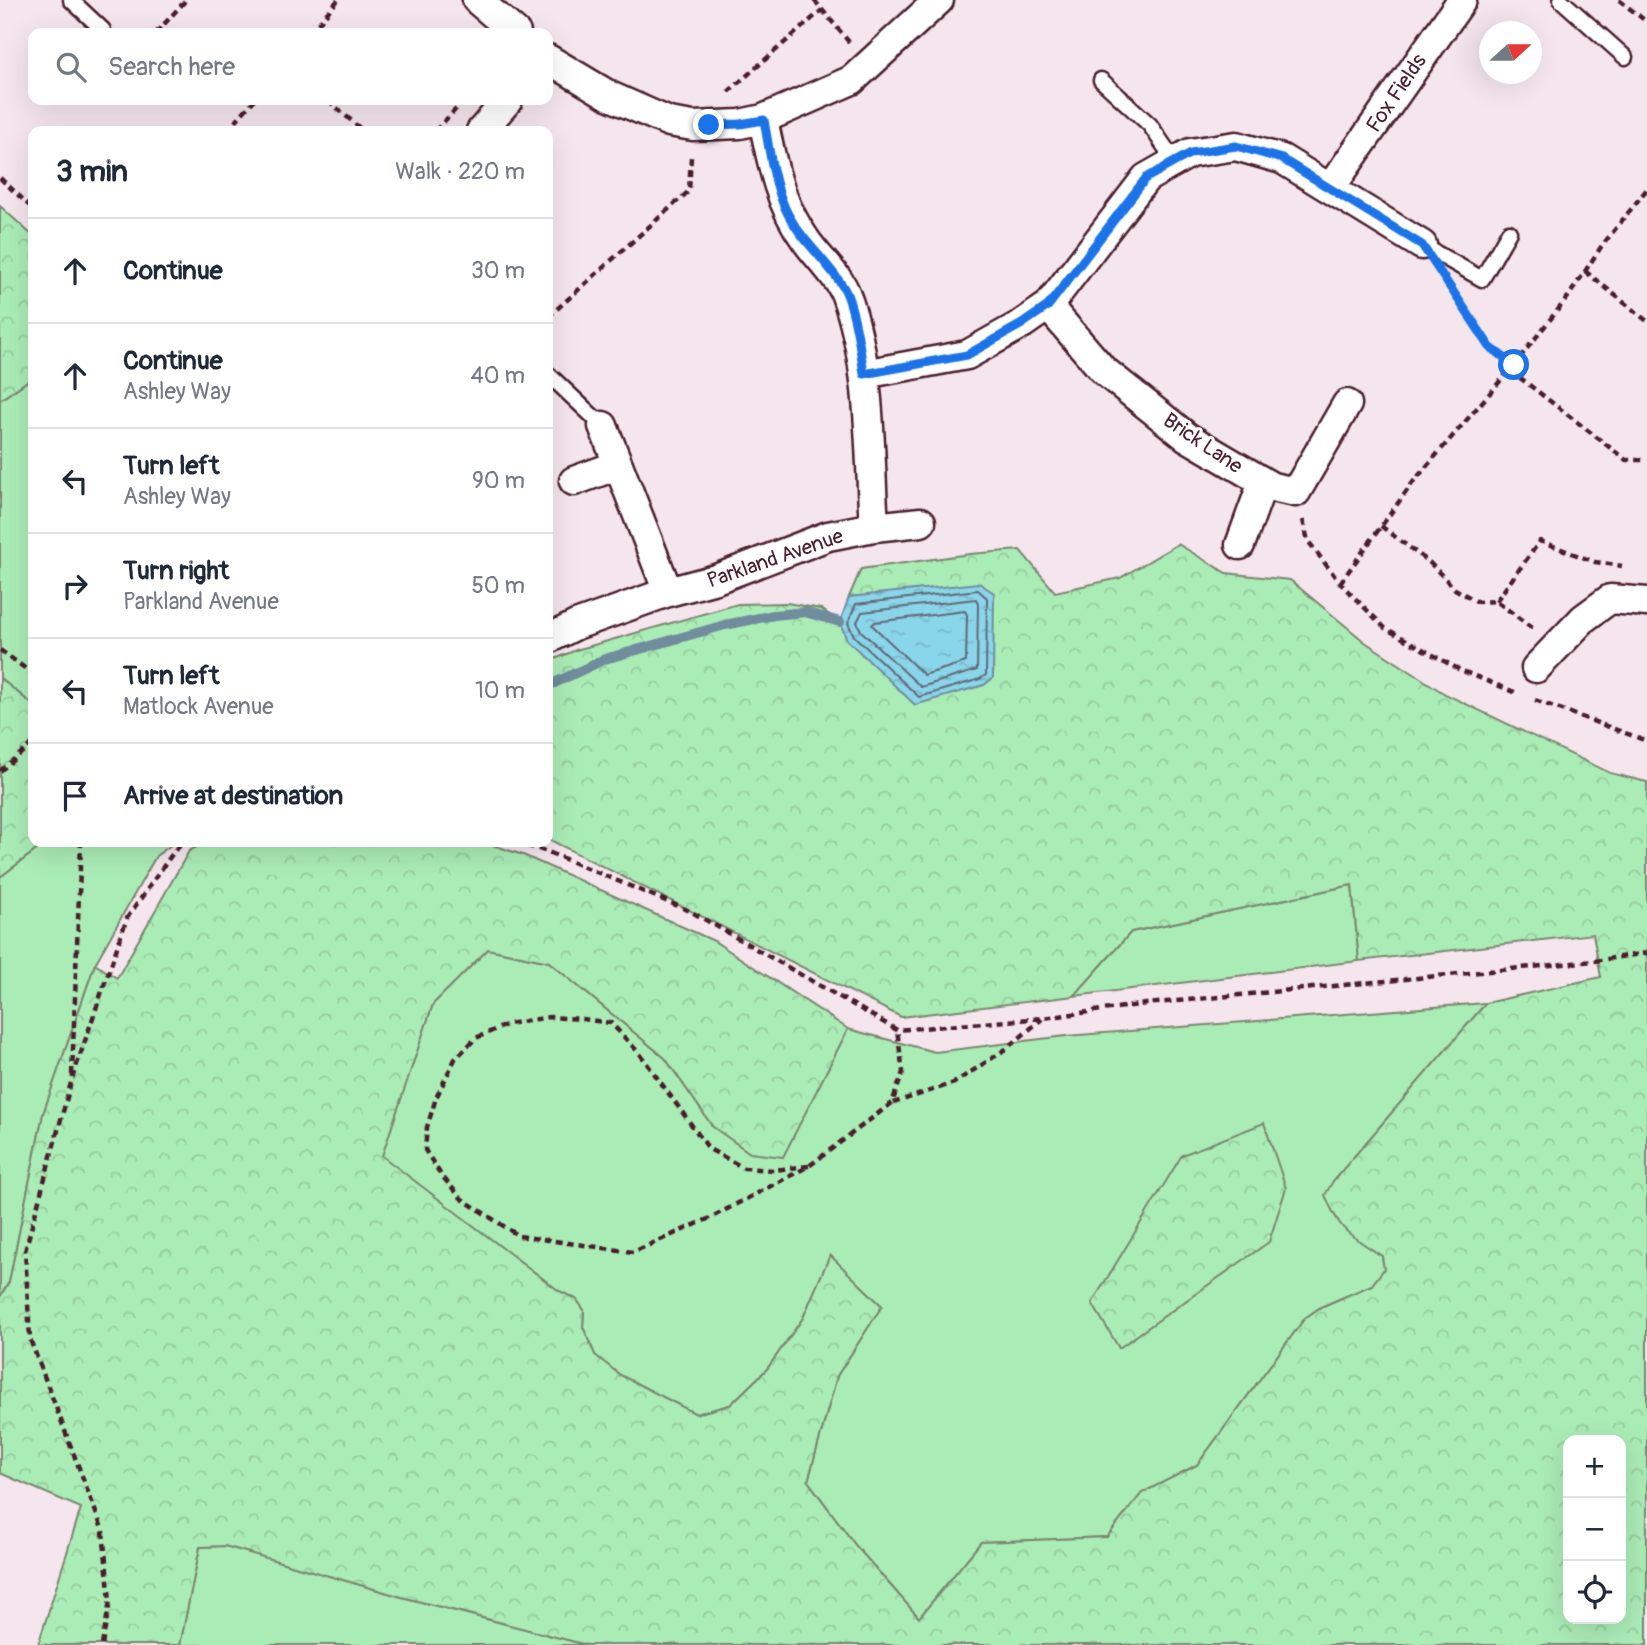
<!DOCTYPE html>
<html lang="en">
<head>
<meta charset="utf-8">
<style>
  :root { --surface:#fff; --page:#f6f6f7; --text:#1f2937; --muted:#747a83; --line:#e0e1e3 }
  body { margin:0; font-family:Pangolin,sans-serif; background:var(--page); color:var(--text) }
  .controls { position:absolute; right:21px; bottom:21px; display:grid; overflow:hidden; border-radius:14px; box-shadow:0 7px 28px #0002 }
  .controls button { width:63px; height:63px; display:grid; place-items:center; padding:0; border:0; border-bottom:2px solid var(--line); background:var(--surface); color:var(--text); font:35px sans-serif }
  .compass { position:absolute; left:1479px; top:21px; width:63px; height:63px; border-radius:50%; background:var(--surface); box-shadow:0 7px 28px #0002; rotate:69deg }
  .stop { position:absolute; width:21px; height:21px; margin:-16px; border:5px solid #1a73e8; border-radius:50%; background:#fff }
  .stop.end { background:#1a73e8; border-color:#fff; box-shadow:0 2px 7px #0008 }
  .list { margin:0; padding:0; list-style:none }
  h2 { display:flex; justify-content:space-between; align-items:center; height:91px; margin:0; padding:0 28px; font-size:30px }
  h2 small { font-size:23px; font-weight:400; color:var(--muted) }
  .list li { display:grid; grid-template-columns:46px 1fr auto; gap:21px; align-items:center; box-sizing:border-box; height:105px; padding:0 28px; border-top:2px solid var(--line) }
  .list b { display:block; font-size:26px; white-space:nowrap }
  .list p { margin:0; font-size:23px; white-space:nowrap; color:var(--muted) }
  .list em { font-size:23px; font-style:normal; color:var(--muted) }
  .icon { flex:none; width:38px; height:38px; fill:none; stroke:currentColor; stroke-width:2; stroke-linecap:round; stroke-linejoin:round }
  .map { position:relative; flex:none; width:1647px; height:1645px; overflow:hidden }
  .search { position:absolute; background:var(--surface); box-shadow:0 7px 28px #0002; left:28px; top:28px; width:525px; height:77px; display:flex; align-items:center; gap:18px; box-sizing:border-box; padding:0 24px; border-radius:14px; color:var(--muted); font-size:26px }
  .panel { position:absolute; background:var(--surface); box-shadow:0 7px 28px #0002; left:28px; top:126px; width:525px; height:721px; border-radius:14px }
  .map>svg:first-child { display:block }
  .green { fill:#aaecb6; stroke:#7a8670; stroke-width:2 }
  .forest { fill:url(#forest-crowns); stroke:#7a8670; stroke-width:2; fill-rule:evenodd }
  .water { fill:url(#water-ripples); stroke:#708c9d; stroke-width:2 }
  .lines { fill:none; stroke-linecap:round; stroke-linejoin:round }
  .shore { stroke:#636877; stroke-width:2 }
  .stream { stroke:#708c9d; stroke-width:10 }
  .service-casing { stroke:#4a1f2b; stroke-width:19 }
  .minor-casing { stroke:#4a1f2b; stroke-width:33 }
  .path { stroke:#4a1f2b; stroke-width:4.5; stroke-dasharray:7 5; stroke-linecap:butt }
  .service { stroke:#fff; stroke-width:14 }
  .minor { stroke:#fff; stroke-width:28 }
  .route { stroke:#1a73e8; stroke-width:9 }
  .labels { text-anchor:middle; stroke-width:6; stroke-linejoin:round; paint-order:stroke }
  .street-label { font-size:21px; fill:#4a1f2b; stroke:#fff }
</style>
</head>
<body>
<div class="map">
<svg width="1647" height="1645" viewBox="0 0 1647 1645">
  <defs>
    <pattern id="forest-crowns" width="20" height="18" patternUnits="userSpaceOnUse" patternTransform="scale(1.75)"><rect width="20" height="18" fill="#aaecb6"/><path d="M2 6a3 3 0 1 1 6 0M12 15a3 3 0 1 1 6 0" fill="none" stroke="#94ca9d"/></pattern>
    <pattern id="water-ripples" width="26" height="14" patternUnits="userSpaceOnUse" patternTransform="scale(1.75)"><rect width="26" height="14" fill="#89d5e9"/><path d="M2 4q2-2 4 0t4 0M15 11q2-2 4 0t4 0" fill="none" stroke="#78b6c8"/></pattern>
  </defs>
  <rect width="100%" height="100%" fill="#f5e6ed"/>
  <filter id="ink" filterUnits="userSpaceOnUse"><feTurbulence type="fractalNoise" baseFrequency=".0143" numOctaves="2"/><feDisplacementMap in="SourceGraphic" scale="14" xChannelSelector="R" yChannelSelector="G"/><feConvolveMatrix kernelMatrix="1 2 1 2 8 2 1 2 1" color-interpolation-filters="sRGB"/></filter>
  <g filter="url(#ink)">
    <path class="green" d="M33 377V705L0 678V400Z
      M47 842H175L156 856 95 964 43 1114 9 1283 0 1297V877Z
      M1352 885 1359 961 1074 996 1131 932Z
      M488 949 549 962 665 1058 713 1127 782 1157 848 1029 935 1052 1066 1036 1486 1003 1333 1181 1373 1250 1382 1256 1384 1269 1372 1285 1321 1307 1305 1318 1197 1465 1142 1493 1107 1537 981 1542 919 1618 856 1546 808 1481 837 1376 882 1306 830 1256 803 1318 767 1369 730 1405 696 1414 620 1375 595 1355 583 1327 584 1310 576 1299 559 1291 381 1156 433 1004Z
      M225 1546 402 1597 587 1645H180L200 1547Z"/>
    <path class="forest" d="M0 206 33 236V377L0 400Z
      M1178 544 1226 573 1290 580 1365 642 1445 694 1610 773 1647 782V1645H587L402 1597 225 1546 200 1547 180 1645H38L81 1508 0 1473V1297L9 1282 43 1114 95 964 117 978 189 851 206 842H484L523 855 714 941 848 1029 783 1157 750 1153 713 1127 665 1058 549 962 488 949 433 1004 382 1156 559 1291 576 1299 584 1310 583 1327 595 1355 620 1375 696 1414 730 1405 767 1369 803 1318 830 1255 882 1306 837 1376 808 1481 856 1546 919 1618 981 1542 1107 1537 1142 1493 1197 1465 1305 1318 1321 1307 1372 1285 1384 1269 1382 1256C1348 1233 1342 1235 1325 1195L1333 1181 1486 1003 1601 977 1593 934 1359 961 1352 885 1131 932 1074 996 901 1017 548 839V662L576 650 738 604 787 603 821 609 840 622 847 640 890 594 849 597 861 569 970 554 1020 550 1055 592 1120 578ZM1568 1440H1621V1619H1568Z
      M0 678 33 705V842H47L0 877Z
      M1264 1123 1286 1188 1269 1242 1119 1348 1092 1303 1182 1155Z"/>
    <path class="water" d="M979 583 994 593 993 678 984 685 915 705 847 640 840 622 849 597Z"/>
    <g class="lines">
      <path class="shore" d="M978 590 987 598 986 675 980 679 919 697 854 636 848 623 856 604Z
        M976 599 978 603 977 670 921 687 861 631 857 622 862 612Z
        M965 611 967 615 966 662 924 675 872 625 875 622Z"/>
      <path class="stream" d="M548 686 605 659 725 625 774 615 805 612 840 622"/>
      <defs>
        <path id="service" d="M71 0 103 30
          M1561 0 1625 57
          M1101 80 1150 125 1175 162
          M1422 245 1482 279 1509 232
          M548 374 603 426"/>
        <path id="minor" d="M477 0 516 33
          M548 59 610 96 669 122 693 126 740 124 763 119 852 80 939 0
          M763 119C772 163 779 203 805 239 816 256 840 277 846 295 872 368 869 450 874 527
          M481 131 508 100
          M1331 187 1462 0
          M1048 306 1103 370 1187 437 1272 487 1296 492 1347 404
          M864 374 967 355 1022 324 1048 306 1146 178 1190 153 1236 146 1282 159 1422 245
          M603 426 668 592
          M574 481 618 465
          M1240 545 1263 482
          M548 639 576 625 668 592 716 579 828 536 874 527 921 522
          M1536 668 1584 618 1610 599 1647 602"/>
      </defs>
      <use href="#service" class="service-casing"/>
      <use href="#minor" class="minor-casing"/>
      <path class="path" d="M814 0 849 42
        M1619 0 1647 22
        M156 33 186 0
        M310 33 338 0
        M728 92 822 10
        M328 100 363 131
        M227 131 254 100
        M435 131 456 109
        M0 178 33 209
        M1585 271 1647 321
        M1453 292 1490 347 1514 365
        M548 317 689 191 691 157
        M1510 370 1626 460H1647
        M1303 520 1308 541 1340 583 1385 628 1460 670 1517 693
        M1381 526 1430 563 1455 589 1478 602 1496 601 1534 629
        M1340 583 1414 481 1514 365 1568 297 1601 247 1647 189
        M1496 601 1540 541 1595 562 1622 566
        M0 650 33 674
        M1535 700 1647 741
        M0 771 33 743
        M515 842 548 852 690 911 897 1030 1044 1018 1146 1004 1594 961 1647 953
        M72 1075 81 842
        M893 1103 954 1083 1006 1049 1042 1019
        M809 1166 773 1170 744 1168 709 1149 640 1054 611 1023 583 1019 549 1017 508 1024 476 1038 455 1059 436 1098 427 1127 425 1150 441 1175 462 1199 519 1236 633 1252 708 1219 809 1166 892 1103 903 1072 897 1030
        M102 1645 110 1601 103 1531 30 1339 25 1251 72 1079 127 918 175 850 185 842"/>
      <use href="#service" class="service"/>
      <use href="#minor" class="minor"/>
    </g>
  </g>
  <g class="lines" filter="url(#ink)">
    <path class="route" d="M709 125 740 124 764 120C769 148 773 181 785 208 799 239 828 261 845 290 854 308 861 353 864 374L967 355 1022 324 1048 306 1146 178 1191 153 1236 146 1282 159 1422 245 1490 347 1514 365"/>
  </g>
  <g class="labels">
    <g class="street-label">
      <text transform="translate(1396 93) rotate(-56)" y="7">Fox Fields</text>
      <text transform="translate(1203 443) rotate(34)" y="7">Brick Lane</text>
      <text transform="translate(775 558) rotate(-19)" y="7">Parkland Avenue</text>
    </g>
  </g>
</svg>
<div class="controls">
<button>+</button>
<button>−</button>
<button><svg class="icon" aria-label="locate" viewBox="0 0 24 24"><circle cx="12" cy="12" r="6"/><path d="M12 2v4M12 18v4M2 12h4M18 12h4"/></svg></button>
</div>
<svg class="compass" viewBox="-18 -18 36 36"><path d="M0-13l5 13h-10z" fill="#e53935"/><path d="M0 13l5-13h-10z" fill="#747a83"/></svg>
<div class="stop" style="left:1514px;top:365px"></div>
<div class="stop end" style="left:709px;top:125px"></div>
<div class="search"><svg class="icon" aria-label="search" viewBox="0 0 24 24"><circle cx="10" cy="10" r="6"/><path d="M15 15l6 6"/></svg>Search here</div>
<section class="panel">
<h2>3 min<small>Walk · 220 m</small></h2>
<ul class="list">
<li><svg class="icon" aria-label="ahead" viewBox="0 0 24 24"><path d="M12 20V5M6 11l6-6 6 6"/></svg><div><b>Continue</b></div><em>30 m</em></li>
<li><svg class="icon" aria-label="ahead" viewBox="0 0 24 24"><path d="M12 20V5M6 11l6-6 6 6"/></svg><div><b>Continue</b><p>Ashley Way</p></div><em>40 m</em></li>
<li><svg class="icon" aria-label="left" viewBox="0 0 24 24"><path d="M17 20v-9H6M10 6l-5 5 5 5"/></svg><div><b>Turn left</b><p>Ashley Way</p></div><em>90 m</em></li>
<li><svg class="icon" aria-label="right" viewBox="0 0 24 24"><path d="M7 20v-9h11M14 6l5 5-5 5"/></svg><div><b>Turn right</b><p>Parkland Avenue</p></div><em>50 m</em></li>
<li><svg class="icon" aria-label="left" viewBox="0 0 24 24"><path d="M17 20v-9H6M10 6l-5 5 5 5"/></svg><div><b>Turn left</b><p>Matlock Avenue</p></div><em>10 m</em></li>
<li><svg class="icon" aria-label="arrive" viewBox="0 0 24 24"><path d="M6 21V4h12l-3 4 3 4H6"/></svg><div><b>Arrive at destination</b></div></li>
</ul>
</section>
</div>
</body>
</html>
